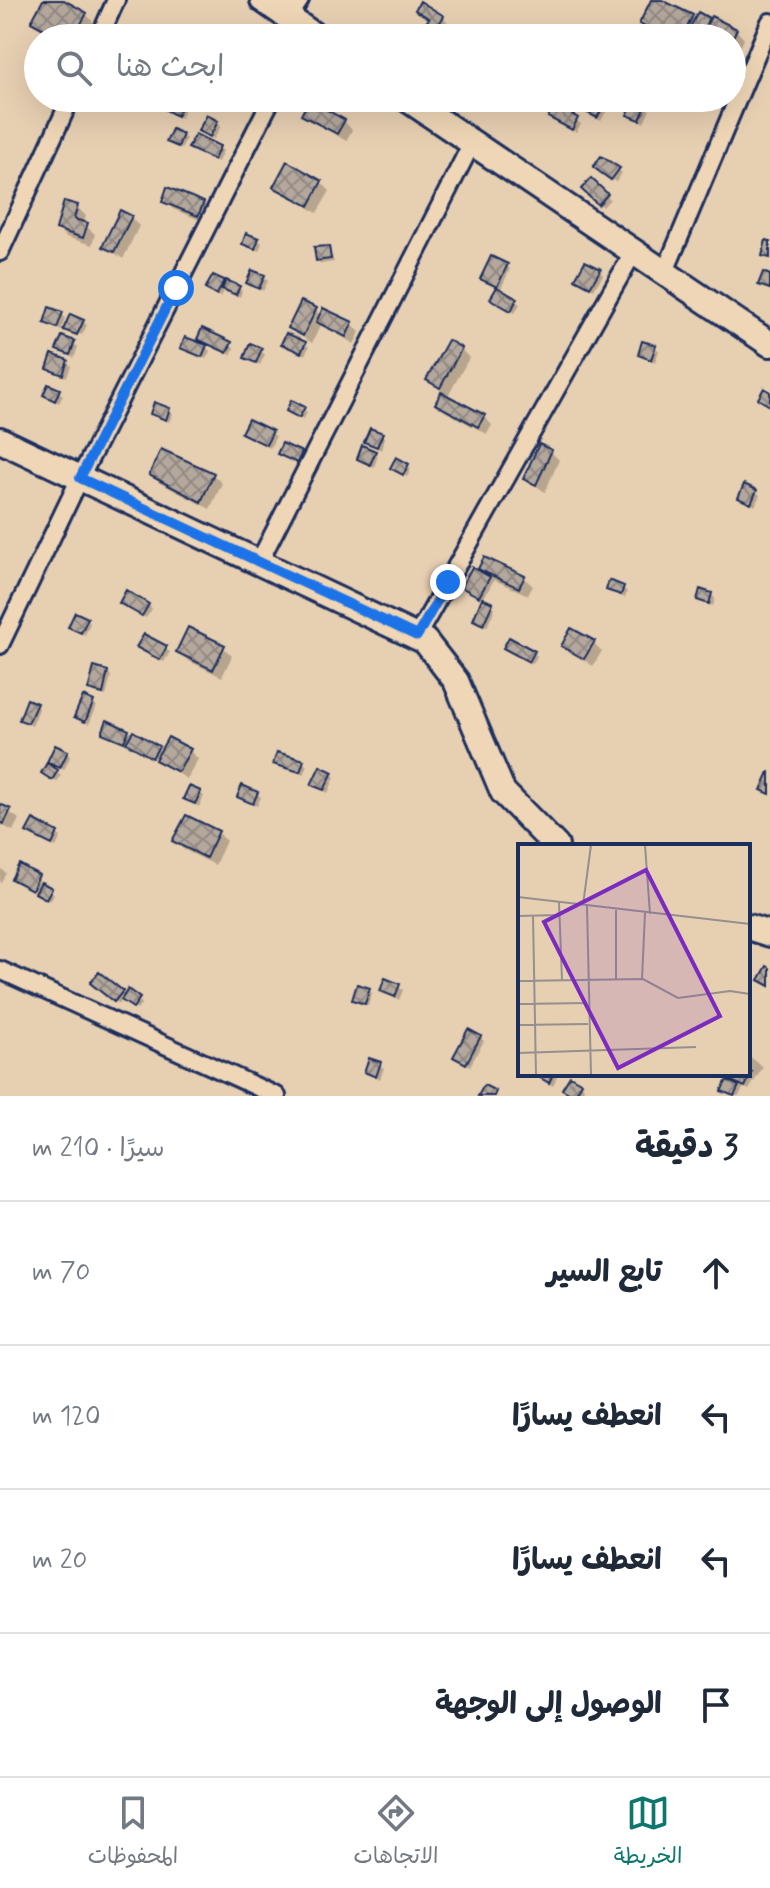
<!DOCTYPE html>
<html lang="ar">
<head>
<meta charset="utf-8">
<style>
  :root { --surface:#fff; --page:#f2f2f3; --text:#1f2937; --muted:#747a83; --line:#e0e1e3; --accent:#0f766e }
  body { margin:0; font-family:Mynerve,"Playpen Sans Arabic",sans-serif; background:var(--page); color:var(--text); direction:rtl }
  .stop { position:absolute; width:24px; height:24px; margin:-18px; border:6px solid #1a73e8; border-radius:50%; background:#fff }
  .stop.end { background:#1a73e8; border-color:#fff; box-shadow:0 2px 8px #0008 }
  .list { margin:0; padding:0; list-style:none }
  h2 { display:flex; justify-content:space-between; align-items:center; height:104px; margin:0; padding:0 32px; font-size:34px }
  h2 small { font-size:26px; font-weight:400; color:var(--muted) }
  .list li { display:grid; grid-template-columns:52px 1fr auto; gap:24px; align-items:center; box-sizing:border-box; height:144px; padding:0 32px; border-top:2px solid var(--line) }
  .list b { display:block; font-size:30px; white-space:nowrap }
  .list em { font-size:26px; font-style:normal; color:var(--muted) }
  .icon { flex:none; width:44px; height:44px; fill:none; stroke:currentColor; stroke-width:2; stroke-linecap:round; stroke-linejoin:round }
  .map { position:relative; flex:none; width:770px; height:1096px; overflow:hidden; direction:ltr }
  .search { position:absolute; background:var(--surface); box-shadow:0 8px 32px #0002; left:24px; right:24px; top:24px; height:88px; display:flex; align-items:center; gap:20px; box-sizing:border-box; padding:0 28px; border-radius:44px; color:var(--muted); font-size:30px }
  .sheet { height:680px; background:var(--surface) }
  nav { display:flex; justify-content:space-around; align-items:center; box-sizing:border-box; height:112px; border-top:2px solid var(--line); background:var(--surface); font-size:22px; color:var(--muted) }
  nav a { display:grid; justify-items:center; gap:4px }
  nav .on { color:var(--accent) }
  .map>svg:first-child { display:block }
  .shadow { fill:#0003 }
  .building { fill:url(#building-cross-hatch); stroke:#1b2f5e; stroke-width:2 }
  .lines { fill:none; stroke-linecap:round; stroke-linejoin:round }
  .street-casing { stroke:#1b2f5e; stroke-width:22 }
  .secondary-casing { stroke:#1b2f5e; stroke-width:30 }
  .street { stroke:#efd6b6; stroke-width:16 }
  .secondary { stroke:#efd6b6; stroke-width:24 }
  .route { stroke:#1a73e8; stroke-width:10 }
  .inset-road { fill:none; stroke:#958f90; stroke-width:2 }
  .view { fill:#7b2cbf; fill-opacity:0.15; stroke:#7b2cbf; stroke-width:4 }
  .inset-edge { fill:none; stroke:#1b2f5e; stroke-width:4 }
</style>
</head>
<body>
<div class="map">
<svg width="770" height="1096" viewBox="0 0 770 1096">
  <defs>
    <pattern id="building-cross-hatch" width="8" height="8" patternUnits="userSpaceOnUse" patternTransform="scale(2)"><rect width="8" height="8" fill="#b4a89d"/><path d="M0 0l8 8M0 8l8-8" fill="none" stroke="#928983"/></pattern>
  </defs>
  <rect width="100%" height="100%" fill="#e7cfb2"/>
  <filter id="ink" filterUnits="userSpaceOnUse"><feTurbulence type="fractalNoise" baseFrequency=".0125" numOctaves="2"/><feDisplacementMap in="SourceGraphic" scale="16" xChannelSelector="R" yChannelSelector="G"/><feConvolveMatrix kernelMatrix="1 2 1 2 8 2 1 2 1" color-interpolation-filters="sRGB"/></filter>
  <g filter="url(#ink)">
    <path class="shadow" d="M45 0H59L86 14 94 23 86 38H56L42 30 33 22Z
      M653 0 696 20 708 19 736 30 744 39 738 52 732 49V38H712L707 33 704 38H663L650 32 642 24Z
      M418 9 443 17 451 26 444 38H419L430 20Z
      M593 98 609 106 601 121 586 110Z
      M618 98H638L636 102 650 110 644 123 630 114 633 107Z
      M182 104 185 108 181 118 168 110Z
      M556 108 581 124 576 132 554 120Z
      M304 114 344 121 352 130 346 141Z
      M208 117 221 126 214 139 205 134Z
      M182 135 186 139 181 149 168 142Z
      M219 147 223 151 218 162 191 148Z
      M618 170 622 173 616 182 599 171Z
      M591 181 610 199 603 207 583 189Z
      M321 182 330 191 317 213 276 186Z
      M164 201 203 203 211 212 207 223 173 209Z
      M77 207 86 216 83 224 95 234 92 245 66 237 58 229Z
      M131 218 139 226 123 259 104 246Z
      M258 240 262 243 259 251 244 243Z
      M329 248 334 262 321 264 318 260Z
      M507 266 510 269 500 291 520 304 515 313 493 299 499 288 482 278Z
      M599 271 603 275 594 289 581 282Z
      M264 277 268 281 263 291 249 282Z
      M223 282 238 288 242 291 240 297 225 289 221 297 208 289Z
      M315 310 321 316 352 324 360 332 354 344 321 324 312 343 290 328Z
      M62 314 65 318 61 331 46 322Z
      M83 322 87 325 82 335 67 329Z
      M199 339 231 344 234 348 231 355Z
      M74 343 78 347 74 358 59 350Z
      M284 343 305 344 309 347 305 355Z
      M251 346 265 354 260 365 247 357Z
      M206 347 210 351 206 359 183 348Z
      M655 347 659 351 655 362 640 355Z
      M461 349 469 358 447 398 484 417 492 425 487 434 446 412 437 403 443 392 428 380Z
      M67 362 71 366 67 377 49 369Z
      M49 386 63 395 59 403 45 395Z
      M304 409 307 413 303 420 292 414Z
      M169 410 173 414 169 422 152 413Z
      M249 421 276 436 270 448 244 433Z
      M382 435 385 438 381 450 366 442Z
      M551 452 559 460 545 492 525 478Z
      M375 453 378 456 374 467 359 459Z
      M280 454H301L304 458 301 465Z
      M407 465 411 469 407 477 392 468Z
      M151 475H213L222 483 210 509 160 483Z
      M756 492 760 495 755 506 740 497Z
      M485 559 524 578 533 586 528 595 494 580 483 599 467 590 463 587 489 577 481 569Z
      M623 588 627 592 625 598 608 589Z
      M711 595 715 598 713 606 699 600Z
      M148 605 152 609 146 618 125 606Z
      M492 605 495 608 487 627 479 623Z
      M87 620 90 623 85 635 70 626Z
      M145 636 170 652 164 662 142 650Z
      M593 643 602 651 593 666 563 646Z
      M223 647 232 656 222 677 187 660 178 652Z
      M509 651 534 653 537 656 533 664Z
      M107 672 111 676 106 696 94 693 91 690Z
      M93 703 97 706 89 724 80 720 76 716Z
      M36 705 39 709 32 726 21 719Z
      M128 731 162 752 169 739 190 751 198 759 187 779 128 742 104 732Z
      M67 753 70 757 64 770 49 761Z
      M303 762 307 766 304 775 275 763Z
      M48 766 61 775 57 782 47 777Z
      M331 774 335 777 328 793 314 784Z
      M200 793 204 796 199 807 186 799Z
      M257 794 261 797 257 806 239 796Z
      M0 806 19 819 13 831 0 824Z
      M218 832 226 841 215 865 183 849 175 841Z
      M57 834 61 837 56 847 32 835Z
      M0 868 6 873 0 884Z
      M38 876 40 884 54 894 50 901 17 882Z
      M386 980 403 990 399 1000 382 991Z
      M97 986 122 992 142 1003 137 1010 123 999 119 1004Z
      M369 990 372 993 368 1006 354 999Z
      M480 1037 484 1041 470 1066 456 1057Z
      M748 1055 763 1067 749 1090 744 1087 739 1096H730L724 1091 732 1074H748Z
      M370 1061 384 1068 380 1079 366 1072Z
      M536 1074H555L557 1076 553 1086Z
      M581 1084 584 1088 580 1096 569 1092Z"/>
    <path class="building" d="M43 0H64L87 13 73 38H60L31 22Z
      M651 0H662L693 15 682 38H669L639 24Z
      M420 1 444 16 430 38H417L429 18 415 10Z
      M698 12 709 18 699 38H692L686 35Z
      M711 16 737 29 732 39 715 38 703 32Z
      M546 27 568 38H540Z
      M171 98 183 103 177 116 166 110Z
      M591 98 607 100 597 118 584 111Z
      M635 99 647 104 640 120 627 115Z
      M309 100 345 120 337 134 301 115Z
      M555 105 578 118 572 130 548 117Z
      M207 115 218 121 210 137 198 131Z
      M172 129 183 134 178 147 166 142Z
      M195 134 220 146 214 160 188 148Z
      M601 156 620 168 611 180 593 167Z
      M287 161 322 181 309 206 273 187Z
      M591 178 608 194 598 205 581 189Z
      M167 187 204 202 198 216 162 202Z
      M64 201 78 205 74 219 88 223 83 238 56 229Z
      M120 210 132 216 114 252 102 247Z
      M246 233 259 238 255 249 242 244Z
      M766 240 770 241V258L762 256Z
      M329 246 331 259 316 261 314 247Z
      M491 256 508 264 497 287 480 279Z
      M585 261 601 269 590 287 575 279Z
      M252 270 265 275 259 289 246 283Z
      M763 272 770 275V289L758 285Z
      M213 275 224 280 217 295 205 289Z
      M226 280 240 286 236 295 222 289Z
      M497 287 517 299 511 311 490 299Z
      M301 301 317 308 303 336 288 328Z
      M49 307 63 312 57 328 44 323Z
      M323 308 353 322 346 337 316 322Z
      M70 314 84 320 77 335 63 330Z
      M202 328 232 342 227 353 197 339Z
      M286 333 306 342 301 353 281 344Z
      M62 336 75 341 70 355 56 350Z
      M185 337 207 345 202 357 180 348Z
      M448 340 462 348 440 388 426 380Z
      M642 341 656 345 651 360 638 355Z
      M250 343 262 348 256 363 244 358Z
      M52 354 68 360 63 375 47 369Z
      M48 384 60 389 55 401 43 395Z
      M764 388 770 392V406L758 399Z
      M441 392 485 415 478 427 435 404Z
      M291 400 305 407 299 418 286 411Z
      M154 402 170 408 166 420 150 414Z
      M248 419 273 431 266 445 241 433Z
      M370 428 383 433 377 447 364 442Z
      M282 443 302 452 297 463 277 454Z
      M539 444 552 450 536 485 523 479Z
      M362 445 376 451 370 465 357 459Z
      M161 449 214 473 201 502 149 475Z
      M396 457 409 464 403 475 390 468Z
      M744 484 757 490 751 504 738 498Z
      M484 557 525 576 519 588 478 569Z
      M472 567 490 577 479 597 461 587Z
      M609 580 624 586 621 595 606 590Z
      M700 589 712 593 709 604 697 600Z
      M126 590 149 604 142 616 119 603Z
      M482 598 493 603 483 625 473 620Z
      M75 612 88 618 81 633 68 627Z
      M188 627 225 645 213 670 176 652Z
      M571 628 595 641 584 659 561 646Z
      M144 634 167 646 160 660 136 647Z
      M509 637 535 651 529 662 503 648Z
      M94 667 108 671 103 694 88 690Z
      M83 696 94 701 85 722 74 717Z
      M27 699 37 703 28 723 19 720Z
      M107 720 129 730 124 742 102 733Z
      M133 731 159 746 152 758 126 743Z
      M168 737 191 749 178 772 155 760Z
      M55 745 68 751 60 768 47 762Z
      M277 752 304 760 300 772 273 764Z
      M47 763 58 770 52 780 41 773Z
      M320 766 333 772 324 790 311 785Z
      M769 772H770V794L761 790Z
      M242 785 258 792 253 804 237 797Z
      M189 786 201 791 195 804 183 799Z
      M0 804 11 809 4 824 0 822Z
      M186 815 219 831 206 858 172 841Z
      M33 819 58 832 52 845 26 832Z
      M19 864 39 875 32 890 11 879Z
      M41 882 52 888 46 899 35 893Z
      M767 966 770 968V986L759 980Z
      M99 972 123 991 114 1002 90 983Z
      M385 978 400 984 395 997 380 991Z
      M357 984 370 988 365 1004 352 1000Z
      M128 989 140 998 133 1008 121 1000Z
      M468 1029 481 1036 466 1064 453 1057Z
      M369 1058 381 1062 376 1077 364 1072Z
      M748 1071 752 1072 745 1087 727 1079 729 1074H748Z
      M534 1074H553L549 1083Z
      M570 1076 582 1083 574 1096 562 1089Z
      M727 1080 739 1086 734 1096 721 1091Z
      M484 1085 496 1091 494 1096H478Z"/>
    <g class="lines">
      <defs>
        <path id="street" d="M288 18 300 0
          M99 38 116 0
          M0 252 71 98
          M664 274 770 22
          M259 562 472 143
          M417 636 633 253
          M0 645 80 478 272 98
          M0 970 277 1096"/>
        <path id="secondary" d="M263 0 318 38
          M406 98 770 344
          M0 440 425 641 456 681 503 792 556 846
          M748 927 770 934"/>
      </defs>
      <use href="#street" class="street-casing"/>
      <use href="#secondary" class="secondary-casing"/>
      <use href="#street" class="street"/>
      <use href="#secondary" class="secondary"/>
    </g>
  </g>
  <g class="lines" filter="url(#ink)">
    <path class="route" d="M176 288 80 478 417 636 448 582"/>
  </g>
  <g transform="translate(518 844)">
    <rect width="232" height="232" fill="#e7cfb2"/>
    <path class="inset-road" d="M127 1 132 70M0 53 232 80M41 58 44 136M65 61 73 1M69 62 73 231M98 66V135M0 72 41 71M15 72 18 231M124 135 127 69M0 137 125 135 160 154 212 147 232 150M231 148 232 91M0 160 69 159M0 181 70 180M0 209 178 203"/>
    <path class="view" d="M128 26 202 172 100 224 26 78Z"/>
    <rect width="232" height="232" class="inset-edge"/>
  </g>
</svg>
<div class="stop" style="left:176px;top:288px"></div>
<div class="stop end" style="left:448px;top:582px"></div>
<div class="search"><svg class="icon" aria-label="search" viewBox="0 0 24 24"><circle cx="10" cy="10" r="6"/><path d="M15 15l6 6"/></svg>ابحث هنا</div>
</div>
<section class="sheet">
<h2>3 دقيقة<small>سيرًا · 210 m</small></h2>
<ul class="list">
<li><svg class="icon" aria-label="ahead" viewBox="0 0 24 24"><path d="M12 20V5M6 11l6-6 6 6"/></svg><div><b>تابع السير</b></div><em>70 m</em></li>
<li><svg class="icon" aria-label="left" viewBox="0 0 24 24"><path d="M17 20v-9H6M10 6l-5 5 5 5"/></svg><div><b>انعطف يسارًا</b></div><em>120 m</em></li>
<li><svg class="icon" aria-label="left" viewBox="0 0 24 24"><path d="M17 20v-9H6M10 6l-5 5 5 5"/></svg><div><b>انعطف يسارًا</b></div><em>20 m</em></li>
<li><svg class="icon" aria-label="arrive" viewBox="0 0 24 24"><path d="M6 21V4h12l-3 4 3 4H6"/></svg><div><b>الوصول إلى الوجهة</b></div></li>
</ul>
</section>
<nav>
<a class="on"><svg class="icon" aria-label="map" viewBox="0 0 24 24"><path d="M3 6l6-2 6 2 6-2v14l-6 2-6-2-6 2zM9 4v14M15 6v14"/></svg>الخريطة</a>
<a><svg class="icon" aria-label="directions" viewBox="0 0 24 24"><path d="M12 3l9 9-9 9-9-9zM9 14v-3h6M13 9l2 2-2 2"/></svg>الاتجاهات</a>
<a><svg class="icon" aria-label="saved" viewBox="0 0 24 24"><path d="M7 4h10v16l-5-4-5 4z"/></svg>المحفوظات</a>
</nav>
</body>
</html>
